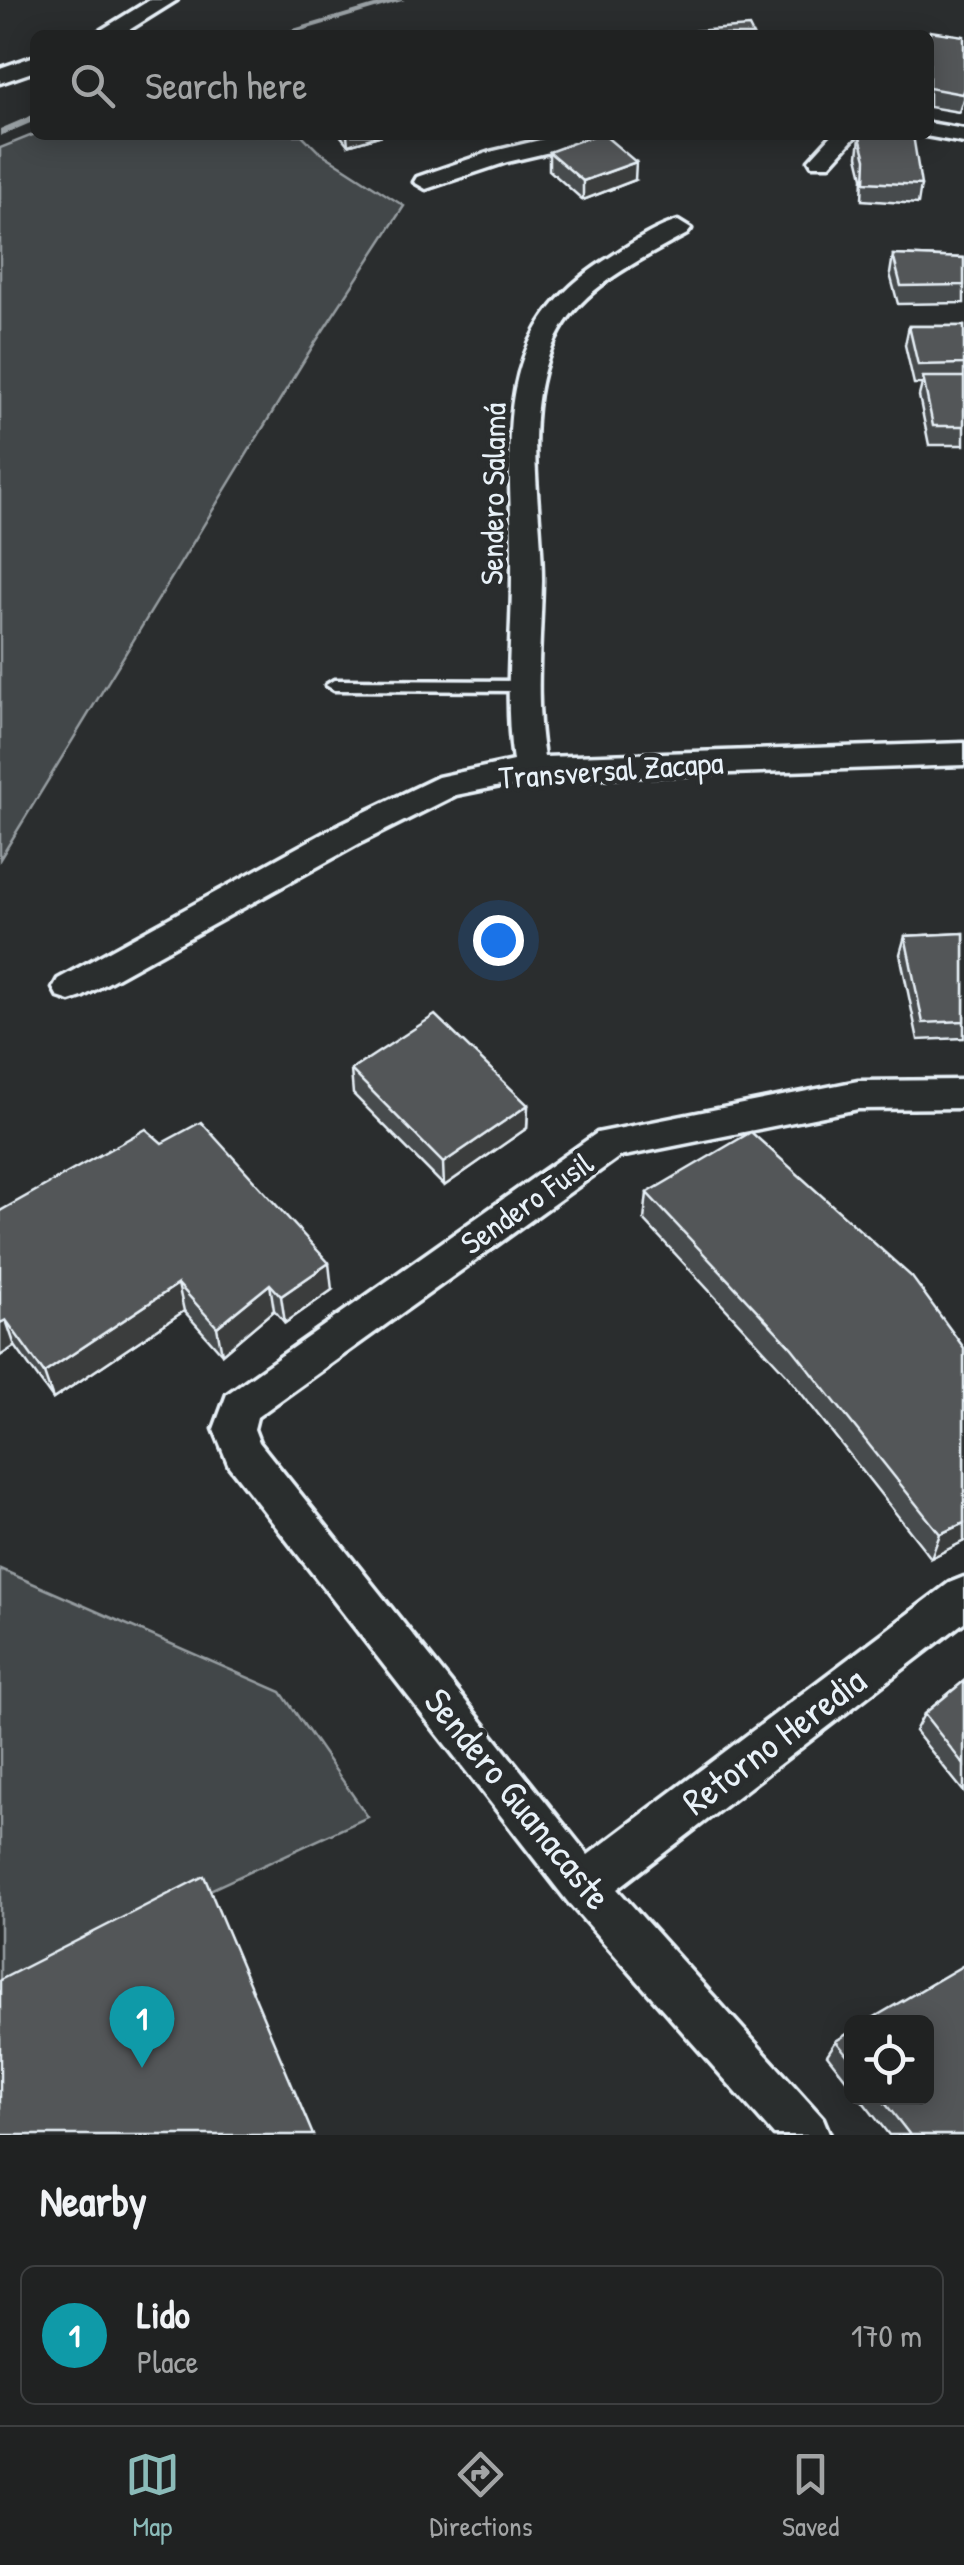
<!DOCTYPE html>
<html lang="en">
<head>
<meta charset="utf-8">
<style>
  :root { --surface:#202222; --page:#2d2f2f; --text:#f1f3f6; --muted:#a2a4a5; --line:#3d3f40; --accent:#8bbbb9 }
  body { margin:0; font-family:"Patrick Hand",sans-serif; background:var(--page); color:var(--text) }
  .controls { position:absolute; right:30px; bottom:30px; display:grid; overflow:hidden; border-radius:15px; box-shadow:0 5px 25px #0003 }
  .controls button { width:90px; height:90px; display:grid; place-items:center; padding:0; border:0; border-bottom:2px solid var(--line); background:var(--surface); color:var(--text); font:50px sans-serif }
  .you { position:absolute; left:498px; top:940px; width:35px; height:35px; margin:-25px; border:8px solid #fff; border-radius:50%; background:#1a73e8; box-shadow:0 0 0 15px #1a73e833 }
  .badge { display:grid; place-items:center; width:65px; height:65px; border-radius:50%; background:var(--accent); color:#fff; font-size:32px; font-weight:700 }
  .pin { position:absolute; translate:-50% -82px; filter:drop-shadow(0 2px 5px #0008) }
  .pin::after { content:''; position:absolute; top:52px; width:35px; height:30px; background:inherit; clip-path:polygon(0 0,100% 0,50% 100%) }
  .list { margin:0; padding:0; list-style:none }
  h2 { display:flex; justify-content:space-between; align-items:center; height:130px; margin:0; padding:0 40px; font-size:42px }
  h2 small { font-size:32px; font-weight:400; color:var(--muted) }
  .list li { display:grid; grid-template-columns:65px 1fr auto; gap:30px; align-items:center; box-sizing:border-box; height:140px; margin:0 20px 20px; padding:0 20px; border:2px solid var(--line); border-radius:15px }
  .list b { display:block; font-size:38px; white-space:nowrap }
  .list p { margin:0; font-size:32px; white-space:nowrap; color:var(--muted) }
  .list em { font-size:32px; font-style:normal; color:var(--muted) }
  .icon { flex:none; width:55px; height:55px; fill:none; stroke:currentColor; stroke-width:2; stroke-linecap:round; stroke-linejoin:round }
  .map { position:relative; flex:none; width:964px; height:2135px; overflow:hidden }
  .search { position:absolute; background:var(--surface); box-shadow:0 5px 25px #0003; left:30px; right:30px; top:30px; height:110px; display:flex; align-items:center; gap:25px; box-sizing:border-box; padding:0 35px; border-radius:15px; color:var(--muted); font-size:38px }
  .sheet { height:290px; background:var(--surface) }
  nav { display:flex; justify-content:space-around; align-items:center; box-sizing:border-box; height:140px; border-top:2px solid var(--line); background:var(--surface); font-size:28px; color:var(--muted) }
  nav a { display:grid; justify-items:center; gap:5px }
  nav .on { color:var(--accent) }
  .map>svg:first-child { display:block }
  .green { fill:#424648; stroke:#959ca0; stroke-width:2.5 }
  .lines { fill:none; stroke-linecap:round; stroke-linejoin:round }
  .stream { fill:#989fa3; fill-rule:evenodd }
  .service-casing { stroke:#e8f1f8; stroke-width:7 }
  .minor-casing { stroke:#e8f1f8; stroke-width:7 }
  .service { fill:#2a2d2e; fill-rule:evenodd }
  .minor { fill:#2a2d2e; fill-rule:evenodd }
  .wall { fill:#474b4d; stroke:#e8f1f8; stroke-width:2.5 }
  .shaded-wall { fill:#3a3d3e; stroke:#e8f1f8; stroke-width:2.5 }
  .building { fill:#535759; stroke:#e8f1f8; stroke-width:2.5 }
  .labels { text-anchor:middle; stroke-width:9; stroke-linejoin:round; paint-order:stroke }
  .street-label { font-size:32px; fill:#e8f1f8; stroke:#2a2d2e }
  .near-street-label { font-size:38px; fill:#e8f1f8; stroke:#2a2d2e }
</style>
</head>
<body>
<div class="map">
<svg width="964" height="2135" viewBox="0 0 964 2135">
  <rect width="100%" height="100%" fill="#2a2d2e"/>
  <filter id="ink" filterUnits="userSpaceOnUse"><feTurbulence type="fractalNoise" baseFrequency=".01" numOctaves="2"/><feDisplacementMap in="SourceGraphic" scale="20" xChannelSelector="R" yChannelSelector="G"/><feConvolveMatrix kernelMatrix="1 2 1 2 8 2 1 2 1" color-interpolation-filters="sRGB"/></filter>
  <g filter="url(#ink)">
    <path class="green" d="M35 134 302 135 317 150 404 206 311 349 0 859V148Z
      M0 1569 281 1692 368 1817 0 1987Z"/>
    <g class="lines">
      <path class="stream" d="M391 0H405L288 35H273Z
        M35 114V121L0 136V129Z"/>
      <defs>
        <path id="service" d="M334 680 522 681 530 686 522 691 334 690 326 685Z"/>
        <path id="minor" d="M150 0H177L121 35H93Z
          M35 56V71L0 83V68Z
          M929 123 964 129V143L920 135H929Z
          M561 135H604L601 140 507 162 426 189 414 182 417 177 490 152Z
          M832 135H857L830 165H812L809 160Z
          M678 221 691 229 687 234C642 259 586 284 560 331 518 406 542 500 542 581 541 641 534 697 544 757L964 743V765L530 780 456 795 362 842 82 997 70 1001 58 997 53 988 58 979 340 824 438 777 513 761C504 699 512 640 512 578 514 455 482 339 604 261 626 247 653 228 678 221Z
          M964 1080V1108L858 1109 619 1157 257 1417 254 1429 259 1442 588 1855 949 1583 964 1577V1622L617 1889 823 2118 830 2135H774L568 1902 229 1466 214 1429 227 1394 597 1133 858 1081Z"/>
      </defs>
      <use href="#service" class="service-casing"/>
      <use href="#minor" class="minor-casing"/>
      <use href="#service" class="service"/>
      <use href="#minor" class="minor"/>
    </g>
    <path class="wall" d="M929 35 964 96 959 112 929 107Z
      M340 135H382L348 145Z
      M860 137 921 185 918 204 862 200 863 177 858 156Z
      M549 152 635 180 583 200 549 170Z
      M893 255 964 258V303L898 304 890 274Z
      M909 326H964V445H929L919 396 922 384H914L905 345Z
      M964 933V1038L918 1040 900 954 905 936Z
      M351 1070 528 1105 527 1128 444 1186 353 1094Z
      M647 1193 964 1348V1541L931 1558 786 1374 644 1220Z
      M0 1211 332 1290 285 1323 274 1310 222 1354 184 1311 53 1399 15 1346 0 1356Z
      M964 1681V1792L915 1731 924 1714Z
      M852 2031V2087L827 2055 836 2041Z
      M860 2098H926L964 2135H889Z"/>
    <path class="shaded-wall" d="M347 135H382L348 145Z
      M636 162 635 180 583 200V181Z
      M528 1105 527 1128 444 1186 443 1163Z
      M329 1263 332 1290 285 1323 281 1296Z
      M178 1284 184 1311 53 1399 44 1373Z
      M270 1284 274 1310 222 1354 217 1327Z
      M6 1320 15 1346 0 1356V1323Z
      M964 1523V1541L931 1558 940 1534Z"/>
    <path class="building" d="M749 27 753 35H696L695 31Z
      M930 31 964 36V88L962 94 929 88V35Z
      M595 135H604L636 162 583 181 549 152Z
      M866 135H913L921 185 865 182 866 159 860 137Z
      M893 255 964 258V285L901 286Z
      M909 326H964V364L918 365Z
      M923 377H964V426H933Z
      M964 933V1021L923 1023 905 936Z
      M435 1015 528 1105 443 1163 351 1070Z
      M201 1122 329 1263 281 1296 270 1284 217 1327 178 1284 44 1373 6 1320 0 1323V1211L146 1129 162 1143Z
      M751 1132 912 1277 964 1348V1523L940 1534 792 1348 647 1193Z
      M964 1681V1765L924 1714Z
      M204 1876 313 2135H0V1980Z
      M964 1965V2135H910L881 2098H926V2022H866Z
      M852 2031V2061L836 2041Z"/>
  </g>
  <g class="labels">
    <g class="street-label">
      <text transform="translate(493 494) rotate(-89)" y="11">Sendero Salamá</text>
      <text transform="translate(611 770) rotate(-4)" y="11">Transversal Zacapa</text>
      <text transform="translate(527 1203) rotate(-35)" y="11">Sendero Fusil</text>
    </g>
    <g class="near-street-label">
      <text transform="translate(774 1741) rotate(-37)" y="13">Retorno Heredia</text>
      <text transform="translate(518 1799) rotate(51)" y="13">Sendero Guanacaste</text>
    </g>
  </g>
</svg>
<div class="controls">
<button><svg class="icon" aria-label="locate" viewBox="0 0 24 24"><circle cx="12" cy="12" r="6"/><path d="M12 2v4M12 18v4M2 12h4M18 12h4"/></svg></button>
</div>
<div class="you"></div>
<div class="pin badge" style="left:142px;top:2068px;background:#0f9aa8">1</div>
<div class="search"><svg class="icon" aria-label="search" viewBox="0 0 24 24"><circle cx="10" cy="10" r="6"/><path d="M15 15l6 6"/></svg>Search here</div>
</div>
<section class="sheet">
<h2>Nearby<small></small></h2>
<ul class="list">
<li><span class="badge" style="background:#0f9aa8">1</span><div><b>Lido</b><p>Place</p></div><em>170 m</em></li>
</ul>
</section>
<nav>
<a class="on"><svg class="icon" aria-label="map" viewBox="0 0 24 24"><path d="M3 6l6-2 6 2 6-2v14l-6 2-6-2-6 2zM9 4v14M15 6v14"/></svg>Map</a>
<a><svg class="icon" aria-label="directions" viewBox="0 0 24 24"><path d="M12 3l9 9-9 9-9-9zM9 14v-3h6M13 9l2 2-2 2"/></svg>Directions</a>
<a><svg class="icon" aria-label="saved" viewBox="0 0 24 24"><path d="M7 4h10v16l-5-4-5 4z"/></svg>Saved</a>
</nav>
</body>
</html>
